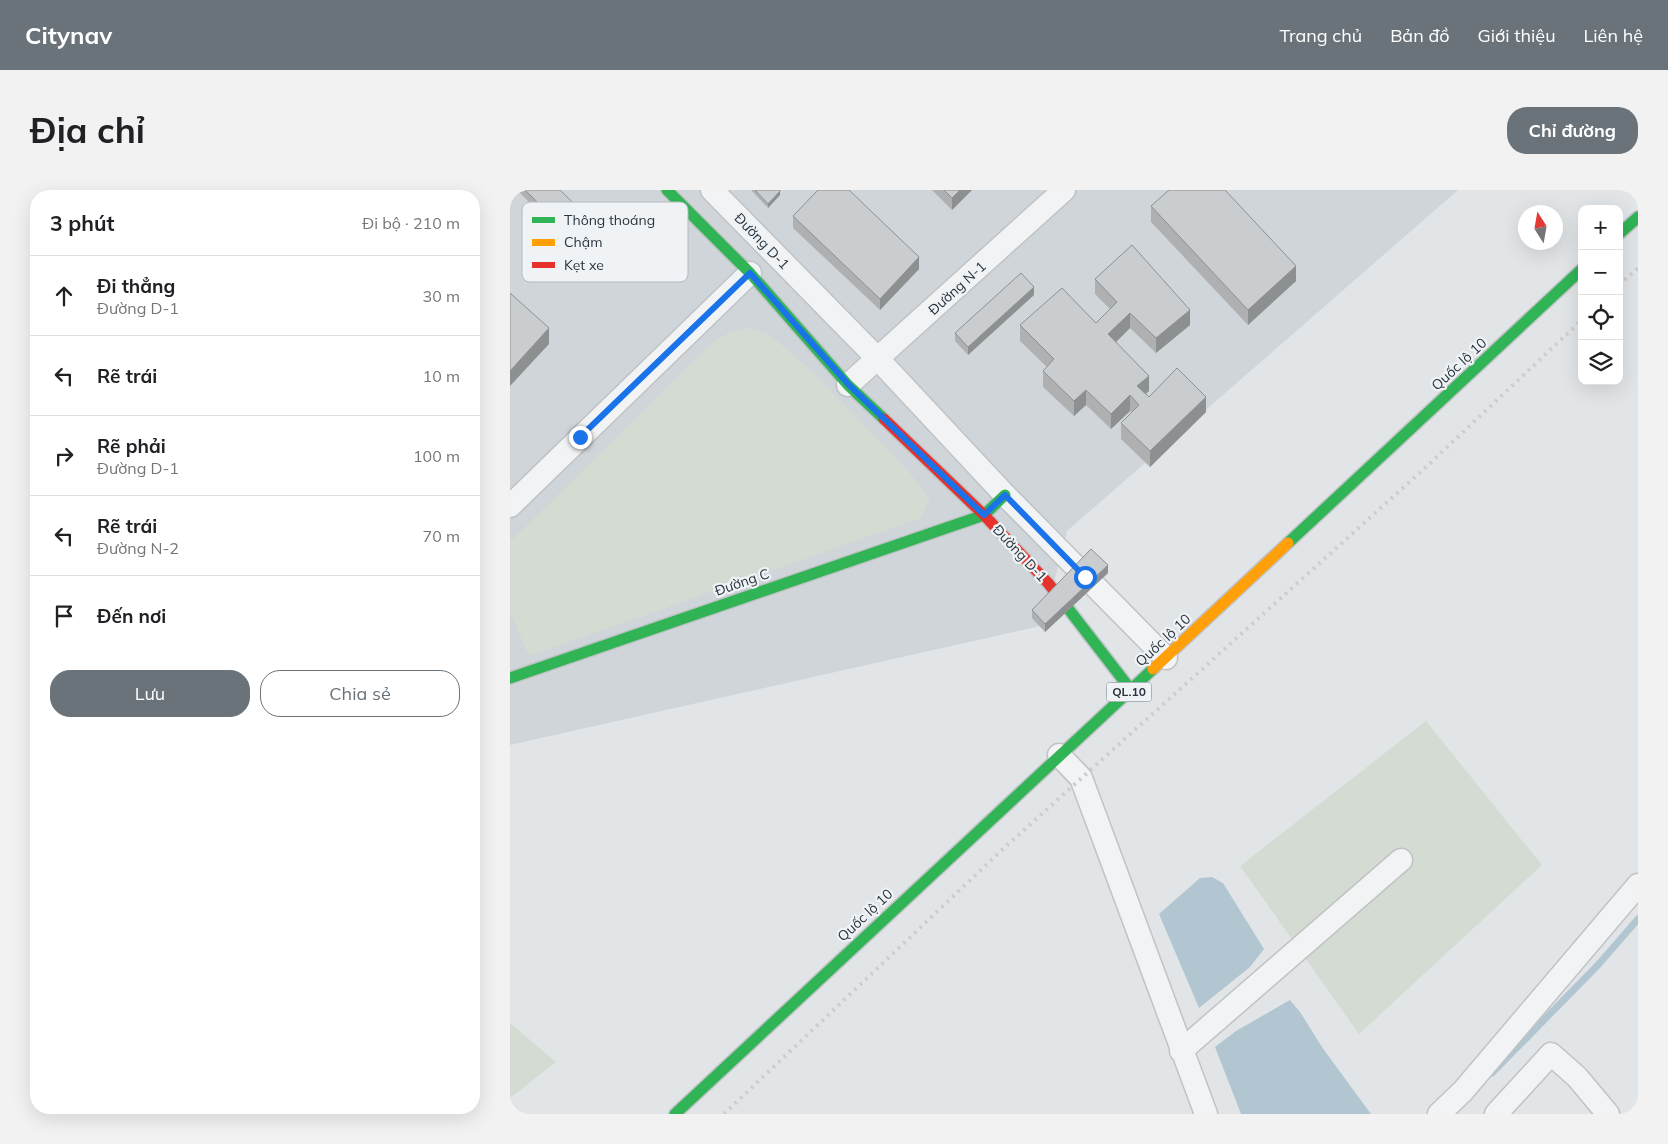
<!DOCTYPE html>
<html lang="vi">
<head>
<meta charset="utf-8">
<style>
  :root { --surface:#fff; --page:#f2f2f2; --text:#202124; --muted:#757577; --line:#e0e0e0; --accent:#6a737a }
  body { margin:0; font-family:Mulish,sans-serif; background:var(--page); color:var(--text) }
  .controls { position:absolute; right:15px; top:15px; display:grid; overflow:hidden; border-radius:10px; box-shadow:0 5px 20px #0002 }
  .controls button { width:45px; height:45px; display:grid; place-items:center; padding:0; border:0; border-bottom:1px solid var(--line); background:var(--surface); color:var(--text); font:25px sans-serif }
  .compass { position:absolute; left:1008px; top:15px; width:45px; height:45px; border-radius:50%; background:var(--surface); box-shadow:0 5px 20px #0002; rotate:349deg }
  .stop { position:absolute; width:15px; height:15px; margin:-11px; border:4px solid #1a73e8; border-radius:50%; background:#fff }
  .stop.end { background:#1a73e8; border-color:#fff; box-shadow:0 1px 5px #0008 }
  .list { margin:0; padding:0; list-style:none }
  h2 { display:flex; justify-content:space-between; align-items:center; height:65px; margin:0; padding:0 20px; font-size:21px }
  h2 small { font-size:16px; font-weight:400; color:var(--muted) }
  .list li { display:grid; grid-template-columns:32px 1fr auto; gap:15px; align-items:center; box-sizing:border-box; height:80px; padding:0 20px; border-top:1px solid var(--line) }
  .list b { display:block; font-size:19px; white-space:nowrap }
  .list p { margin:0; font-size:16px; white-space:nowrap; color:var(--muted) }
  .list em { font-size:16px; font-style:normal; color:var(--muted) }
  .actions { display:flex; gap:10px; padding:15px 20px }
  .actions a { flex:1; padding:11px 0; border:1px solid var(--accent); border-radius:20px; text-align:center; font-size:18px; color:var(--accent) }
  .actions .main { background:var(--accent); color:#fff }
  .icon { flex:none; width:28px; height:28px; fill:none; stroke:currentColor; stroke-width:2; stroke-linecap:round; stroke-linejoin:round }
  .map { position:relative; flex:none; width:1128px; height:924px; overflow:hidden; border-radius:20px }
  header { display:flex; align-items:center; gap:30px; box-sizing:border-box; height:70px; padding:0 25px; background:var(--accent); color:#fff }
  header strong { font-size:24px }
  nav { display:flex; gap:28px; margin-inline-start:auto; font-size:18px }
  .intro { display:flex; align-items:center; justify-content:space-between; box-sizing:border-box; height:120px; padding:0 30px }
  h1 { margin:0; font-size:35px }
  .button { padding:12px 22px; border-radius:20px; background:var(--accent); color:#fff; font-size:18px; font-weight:700 }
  main { display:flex; gap:30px; padding:0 30px }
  aside { flex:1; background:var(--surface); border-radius:20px; box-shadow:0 5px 20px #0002 }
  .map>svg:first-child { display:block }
  .built { fill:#d0d5da }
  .green { fill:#d4dbd2 }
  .water { fill:#b1c6d1 }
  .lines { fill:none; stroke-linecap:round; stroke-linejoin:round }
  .stream { stroke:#b1c6d1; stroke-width:7 }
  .street-casing { stroke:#c0c3c5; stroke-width:25 }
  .fast-casing { stroke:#c0c3c5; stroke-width:14 }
  .slow-casing { stroke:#c0c3c5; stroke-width:14 }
  .jam-casing { stroke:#c0c3c5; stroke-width:14 }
  .street { stroke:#f1f3f4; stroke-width:22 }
  .fast { stroke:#30b455; stroke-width:11 }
  .slow { stroke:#ff9f0a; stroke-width:11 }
  .jam { stroke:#e5322d; stroke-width:11 }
  .rail { stroke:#cbcdcf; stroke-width:4; stroke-dasharray:2.5 5; stroke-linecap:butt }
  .wall { fill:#aeb0b2 }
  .shaded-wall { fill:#8d9091 }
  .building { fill:#cacdcf; stroke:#8d9091 }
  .route { stroke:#1a73e8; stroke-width:6 }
  .labels { text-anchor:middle; stroke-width:4.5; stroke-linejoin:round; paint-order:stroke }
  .shield { fill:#f0f3f6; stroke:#656e76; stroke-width:1 }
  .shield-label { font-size:12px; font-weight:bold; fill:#29353f }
  .street-label { font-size:14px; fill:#29353f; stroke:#f0f3f6 }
  .key { fill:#f0f3f6; stroke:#b4babf; stroke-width:1 }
  .key-label { font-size:14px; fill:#29353f }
</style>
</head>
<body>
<header>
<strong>Citynav</strong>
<nav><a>Trang chủ</a><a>Bản đồ</a><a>Giới thiệu</a><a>Liên hệ</a></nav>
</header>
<div class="intro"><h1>Địa chỉ</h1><a class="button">Chỉ đường</a></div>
<main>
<aside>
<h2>3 phút<small>Đi bộ · 210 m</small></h2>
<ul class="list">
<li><svg class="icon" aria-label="ahead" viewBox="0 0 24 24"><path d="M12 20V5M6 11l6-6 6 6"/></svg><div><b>Đi thẳng</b><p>Đường D-1</p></div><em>30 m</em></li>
<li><svg class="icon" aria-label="left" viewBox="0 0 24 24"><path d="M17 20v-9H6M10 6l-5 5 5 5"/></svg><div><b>Rẽ trái</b></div><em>10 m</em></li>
<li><svg class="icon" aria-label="right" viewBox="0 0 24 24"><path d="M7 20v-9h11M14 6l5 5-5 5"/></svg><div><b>Rẽ phải</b><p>Đường D-1</p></div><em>100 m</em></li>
<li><svg class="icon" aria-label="left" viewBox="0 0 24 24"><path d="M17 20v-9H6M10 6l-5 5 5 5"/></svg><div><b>Rẽ trái</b><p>Đường N-2</p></div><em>70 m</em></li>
<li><svg class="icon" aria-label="arrive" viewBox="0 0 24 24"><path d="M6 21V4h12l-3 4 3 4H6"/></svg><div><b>Đến nơi</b></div></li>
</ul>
<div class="actions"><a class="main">Lưu</a><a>Chia sẻ</a></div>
</aside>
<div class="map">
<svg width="1128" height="924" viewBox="0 0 1128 924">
  <rect width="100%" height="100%" fill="#e2e5e7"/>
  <path class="built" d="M0 0H948L557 341 536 424 530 436 0 555Z"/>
  <path class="green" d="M240 138 260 145 303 182 400 283 420 309 411 328 19 466 0 422V352L202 153 220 142Z
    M916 531 1032 675 849 844 730 676Z
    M0 833 46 872 0 908Z"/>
  <path class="water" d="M702 687 713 693 754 759 740 777 689 818 649 724 690 688Z
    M780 810 790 822 814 860 861 924H731L705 857 726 841Z"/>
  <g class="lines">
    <path class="stream" d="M982 883 1088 775 1128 729"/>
    <defs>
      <path id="street" d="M202 0 368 169 495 305 656 468
        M338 195 554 0
        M0 316 240 83
        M549 565 571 588 696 924
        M671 861 891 670
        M929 924 953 901 1128 695
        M986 924 1041 864 1067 887 1098 924"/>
      <path id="fast" d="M157 0 240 83 338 195 374 229
        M1109 44 1128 27
        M778 353 1072 79
        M550 408 621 500
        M0 488 474 325 495 305
        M165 924 643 479"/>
      <path id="slow" d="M643 479 778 353"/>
      <path id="jam" d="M374 229 474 325 538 393 550 408"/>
    </defs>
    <use href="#street" class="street-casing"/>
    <use href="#fast" class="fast-casing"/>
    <use href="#slow" class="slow-casing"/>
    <use href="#jam" class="jam-casing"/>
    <use href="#street" class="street"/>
    <use href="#fast" class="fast"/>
    <use href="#slow" class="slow"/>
    <use href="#jam" class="jam"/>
    <path class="rail" d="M1109 95 1128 78
      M214 924 493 659 915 278 1072 130"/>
  </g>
  <path class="wall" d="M9 0H50L91 48 74 66 9 2Z
    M241 0H270V5L258 18Z
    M422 0H462L442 20Z
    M641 16 786 91 738 135 641 32Z
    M283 26 409 79 370 120 283 38Z
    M585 89 680 135 646 163 620 138 606 152 639 201 636 204 639 207 696 222 640 277 611 249V233L622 222 620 221 601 239 576 215 564 226 533 197V181L537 177 510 151V135L586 133 600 119 585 104Z
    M524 105 458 165 445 151V143Z
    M598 383 535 442 522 428V420Z"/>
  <path class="shaded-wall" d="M450 0H462L442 20V8Z
    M270 1V5L258 18V14Z
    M91 40V48L74 66V58Z
    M409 67V79L370 120V109Z
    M786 76V91L738 135V120Z
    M524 97V105L458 165V157Z
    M680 120V135L646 163V148Z
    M620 123V138L598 160V144Z
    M39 138V154L0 196V181Z
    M639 186V201L627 211V196Z
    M576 200V215L564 226V211Z
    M620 205V221L601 239V224Z
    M696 207V222L640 277V261Z
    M598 375V383L535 442V434Z"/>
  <path class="building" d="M15 0H50L91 40 74 58Z
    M245 0H270V1L258 14Z
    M308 0H339L409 67 370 109 283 26Z
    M434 0H450L442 8Z
    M659 0H715L786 76 738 120 641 16Z
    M622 55 680 120 646 148 620 123 598 144 639 186 627 196 639 207 667 178 696 207 640 261 611 233 629 215 620 205 601 224 576 200 564 211 533 181 544 169 510 135 552 98 586 133 607 112 585 89Z
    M511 83 524 97 458 157 445 143Z
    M0 103 39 138 0 181Z
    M581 359 598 375 535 434 522 420Z"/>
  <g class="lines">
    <path class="route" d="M70 247 240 83 338 194 474 325 495 305 575 387"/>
  </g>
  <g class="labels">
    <rect class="shield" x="596.5" y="492.5" width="45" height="19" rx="4"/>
    <g class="shield-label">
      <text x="619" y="506">QL.10</text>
    </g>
    <g class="street-label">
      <text transform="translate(252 51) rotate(46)" y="5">Đường D-1</text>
      <text transform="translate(447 98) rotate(-42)" y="5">Đường N-1</text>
      <text transform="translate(949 174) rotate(-43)" y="5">Quốc lộ 10</text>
      <text transform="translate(510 363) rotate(47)" y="5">Đường D-1</text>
      <text transform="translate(232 392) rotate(-19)" y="5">Đường C</text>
      <text transform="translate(653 450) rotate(-43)" y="5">Quốc lộ 10</text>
      <text transform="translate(355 725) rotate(-43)" y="5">Quốc lộ 10</text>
    </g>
  </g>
  <rect x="12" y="12" width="166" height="80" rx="8" class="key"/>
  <rect x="22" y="27" width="23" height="6" fill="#30b455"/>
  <rect x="22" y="49" width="23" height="7" fill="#ff9f0a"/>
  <rect x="22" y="72" width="23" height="6" fill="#e5322d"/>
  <g class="key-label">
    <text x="54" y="35">Thông thoáng</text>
    <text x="54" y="57">Chậm</text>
    <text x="54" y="80">Kẹt xe</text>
  </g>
</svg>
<div class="controls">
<button>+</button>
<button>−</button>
<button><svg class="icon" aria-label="locate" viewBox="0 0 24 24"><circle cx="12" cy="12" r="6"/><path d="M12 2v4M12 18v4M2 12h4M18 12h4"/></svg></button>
<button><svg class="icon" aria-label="layers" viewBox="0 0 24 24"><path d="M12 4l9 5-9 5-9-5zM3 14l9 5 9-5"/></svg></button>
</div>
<svg class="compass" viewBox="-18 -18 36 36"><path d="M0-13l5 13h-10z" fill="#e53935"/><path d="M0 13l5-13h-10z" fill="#757577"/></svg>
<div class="stop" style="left:575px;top:387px"></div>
<div class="stop end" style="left:70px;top:247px"></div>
</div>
</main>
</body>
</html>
